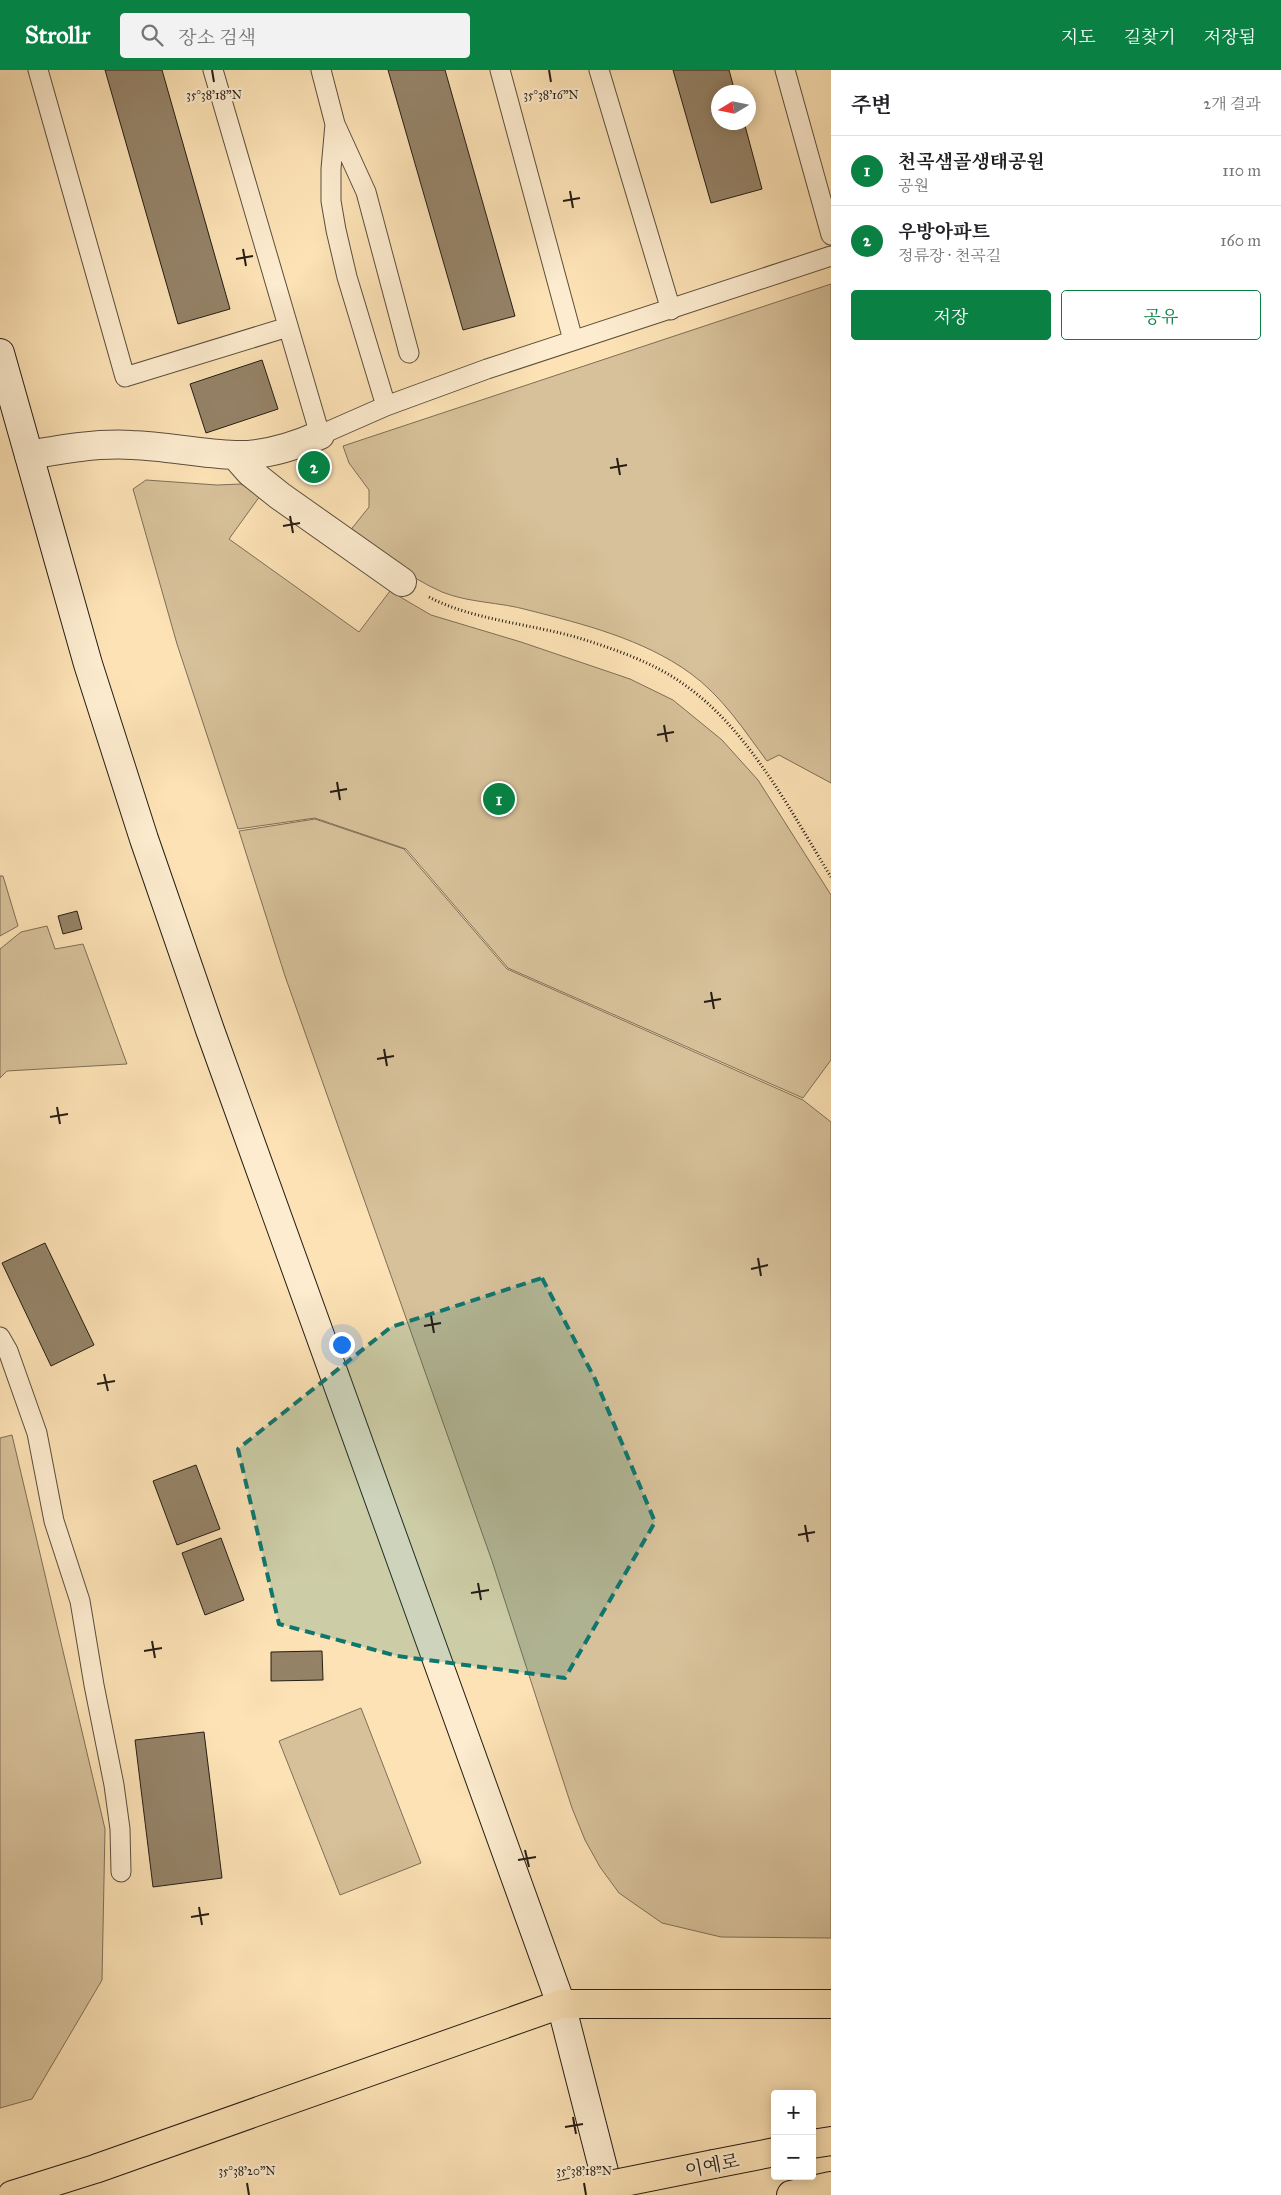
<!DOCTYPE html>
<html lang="ko">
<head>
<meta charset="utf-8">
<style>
  :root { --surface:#fff; --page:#f2f2f2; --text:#202124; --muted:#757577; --line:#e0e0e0; --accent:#0b8043 }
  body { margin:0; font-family:"IM FELL Great Primer","Noto Serif KR",serif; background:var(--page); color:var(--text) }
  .controls { position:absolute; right:15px; bottom:15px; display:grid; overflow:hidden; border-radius:5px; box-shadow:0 2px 12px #0003 }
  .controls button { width:45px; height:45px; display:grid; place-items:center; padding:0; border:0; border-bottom:1px solid var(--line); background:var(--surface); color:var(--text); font:25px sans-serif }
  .compass { position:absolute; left:711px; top:15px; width:45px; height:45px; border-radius:50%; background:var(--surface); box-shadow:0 2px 12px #0003; rotate:260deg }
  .you { position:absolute; left:341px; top:1274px; width:18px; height:18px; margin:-12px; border:4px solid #fff; border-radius:50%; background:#1a73e8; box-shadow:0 0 0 8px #1a73e833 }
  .badge { display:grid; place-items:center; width:32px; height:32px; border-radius:50%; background:var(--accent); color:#fff; font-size:16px; font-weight:700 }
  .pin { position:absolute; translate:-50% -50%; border:2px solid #fff; box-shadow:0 1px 5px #0006 }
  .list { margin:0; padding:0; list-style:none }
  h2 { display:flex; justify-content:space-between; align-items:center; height:65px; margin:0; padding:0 20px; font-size:21px }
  h2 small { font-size:16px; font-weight:400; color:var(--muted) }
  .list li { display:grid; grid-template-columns:32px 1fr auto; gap:15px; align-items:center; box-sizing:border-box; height:70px; padding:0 20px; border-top:1px solid var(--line) }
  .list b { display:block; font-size:19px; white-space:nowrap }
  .list p { margin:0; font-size:16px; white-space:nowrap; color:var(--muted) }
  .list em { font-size:16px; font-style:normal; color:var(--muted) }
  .actions { display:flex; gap:10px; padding:15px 20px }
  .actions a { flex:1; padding:11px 0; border:1px solid var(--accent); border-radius:5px; text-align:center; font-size:18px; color:var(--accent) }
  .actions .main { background:var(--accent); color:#fff }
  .icon { flex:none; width:28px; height:28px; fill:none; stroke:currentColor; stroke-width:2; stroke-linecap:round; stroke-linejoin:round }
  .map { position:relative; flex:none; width:831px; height:2125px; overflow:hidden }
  header { display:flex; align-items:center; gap:30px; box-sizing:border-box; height:70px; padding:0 25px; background:var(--accent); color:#fff }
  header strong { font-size:24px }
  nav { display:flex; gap:28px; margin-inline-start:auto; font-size:18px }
  .search { width:350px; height:45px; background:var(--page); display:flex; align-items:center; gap:12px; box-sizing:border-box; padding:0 18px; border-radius:5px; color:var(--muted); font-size:19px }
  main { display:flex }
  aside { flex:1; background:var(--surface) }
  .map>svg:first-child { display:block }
  .green { fill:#d7c19a; stroke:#7e6f57 }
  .building { fill:#958368; stroke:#251d14 }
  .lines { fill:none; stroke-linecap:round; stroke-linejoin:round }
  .lane-casing { stroke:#5b4e3c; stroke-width:21 }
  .street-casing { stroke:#5b4e3c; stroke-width:30 }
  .secondary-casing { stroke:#251d14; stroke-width:30 }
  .highway-casing { stroke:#251d14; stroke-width:30 }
  .path { stroke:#251d14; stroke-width:3; stroke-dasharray:1 2.5; stroke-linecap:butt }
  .lane { stroke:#fdeccf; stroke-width:19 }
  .street { stroke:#fdeccf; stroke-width:28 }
  .secondary { stroke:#fdeccf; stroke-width:28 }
  .highway { stroke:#fce2b5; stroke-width:28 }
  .highway-bridge-casing { stroke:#251d14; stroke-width:30; stroke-linecap:butt }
  .highway-bridge { stroke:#fce2b5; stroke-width:28 }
  .marked { fill:#0f766e; fill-opacity:0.2; stroke:#0f766e; stroke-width:4; stroke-dasharray:10 6; stroke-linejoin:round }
  .ticks { fill:none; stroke:#251d14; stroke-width:2 }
  .labels { text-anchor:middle; stroke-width:4.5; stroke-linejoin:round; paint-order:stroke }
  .street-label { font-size:19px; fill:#251d14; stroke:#fdeccf }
  .ticks-label { font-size:12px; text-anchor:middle; fill:#251d14; stroke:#fdeccf; stroke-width:4.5; stroke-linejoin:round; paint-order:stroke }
</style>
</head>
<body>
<header>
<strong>Strollr</strong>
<div class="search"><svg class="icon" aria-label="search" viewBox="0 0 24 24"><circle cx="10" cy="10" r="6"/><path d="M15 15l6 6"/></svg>장소 검색</div>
<nav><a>지도</a><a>길찾기</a><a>저장됨</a></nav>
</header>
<main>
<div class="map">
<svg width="831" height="2125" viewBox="0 0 831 2125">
  <rect width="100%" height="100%" fill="#fce2b5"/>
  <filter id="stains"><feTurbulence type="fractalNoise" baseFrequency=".004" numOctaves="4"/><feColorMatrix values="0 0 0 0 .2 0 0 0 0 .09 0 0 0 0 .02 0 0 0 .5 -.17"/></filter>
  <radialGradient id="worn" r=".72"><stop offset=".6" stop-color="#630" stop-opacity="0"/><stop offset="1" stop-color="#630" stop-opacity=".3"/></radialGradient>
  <path class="green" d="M831 214V713L779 685 767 691C744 660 722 626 690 603 643 569 583 554 528 540 500 532 469 533 442 522 408 507 379 483 349 462L369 437V420L349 393 343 376Z
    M146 410 217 415 241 414 260 426 229 469 359 562 390 521 431 545 521 572 630 609 673 630 722 670 758 710 831 825V990L803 1028 508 898 406 779 315 748 238 759 177 574 133 419Z
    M315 749 404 779 507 899 803 1030 831 1052V1868L721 1867 662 1853 619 1823 600 1797 585 1770 572 1738 492 1491 285 906 239 761Z
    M0 806H3L18 856 0 866Z
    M47 856 55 879 83 874 127 994 7 1001 0 1008V879L21 862Z
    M12 1365 105 1759 102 1910 32 2029 0 2038V1368Z
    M361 1638 421 1793 340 1825 279 1671Z"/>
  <path class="building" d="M105 0H162L230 239 178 254Z
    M388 0H445L515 246 463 260Z
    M673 0H729L735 22H718V52H744L762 119 711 133Z
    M262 290 278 339 206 363 190 314Z
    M77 841 82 859 63 864 58 846Z
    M45 1173 94 1275 51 1296 2 1193Z
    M196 1395 220 1459 177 1475 153 1411Z
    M221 1468 244 1530 205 1545 182 1483Z
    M322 1581 323 1610 271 1611V1582Z
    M204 1662 222 1808 153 1817 135 1670Z"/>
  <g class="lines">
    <defs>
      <path id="lane" d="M38 0 125 307 288 257
        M213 0 320 365 386 336 487 299 831 186
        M321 0 335 54 366 122 409 283
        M500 0 573 270
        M599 0 671 240
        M785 0 831 165
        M335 54 331 99V131L336 160 347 207 386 336
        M0 1267 8 1281 37 1363 54 1451 80 1531 94 1615 114 1715 120 1759 121 1802"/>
      <path id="street" d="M29 385C63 379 97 373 132 375 166 376 200 384 235 385 265 386 293 377 320 365
        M235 385 250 402 280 426 402 512"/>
      <path id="secondary" d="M0 283 88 594 144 769 210 960 561 1934 610 2125"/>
      <path id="highway" d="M812 2074 831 2071
        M714 2094 775 2082
        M12 2125 95 2099 561 1934H831
        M791 2125 831 2116"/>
    </defs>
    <use href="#lane" class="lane-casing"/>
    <use href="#street" class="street-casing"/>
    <use href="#secondary" class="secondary-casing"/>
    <use href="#highway" class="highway-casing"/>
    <path class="path" d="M429 527C472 550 532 554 579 568 614 579 652 592 682 613 748 658 790 740 831 807"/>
    <use href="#lane" class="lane"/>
    <use href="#street" class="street"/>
    <use href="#secondary" class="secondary"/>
    <use href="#highway" class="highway"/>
    <defs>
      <path id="highway-bridge" d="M560 2125 714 2094"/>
    </defs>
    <use href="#highway-bridge" class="highway-bridge-casing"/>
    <use href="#highway-bridge" class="highway-bridge"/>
  </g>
  <path class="marked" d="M542 1208 595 1309 655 1452 565 1608 397 1586 279 1554 238 1379 391 1257Z"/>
  <path class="ticks" d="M212 0 214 12M549 0 551 12M570 121 573 138M563 131 580 128M243 179 246 196M236 189 253 186M617 388 620 405M610 398 627 395M290 446 293 463M283 456 300 453M664 655 667 672M657 665 674 662M337 712 340 730M330 722 347 719M711 922 714 939M704 932 721 929M384 979 387 996M377 989 394 986M57 1037 60 1054M50 1047 68 1044M758 1188 761 1206M751 1199 768 1195M431 1246 434 1263M424 1256 441 1253M104 1304 108 1321M97 1314 115 1311M805 1455 808 1472M798 1465 815 1462M478 1513 481 1530M471 1523 489 1520M152 1571 155 1588M144 1581 162 1578M525 1780 529 1797M518 1790 536 1787M199 1837 202 1855M191 1847 209 1844M573 2047 576 2064M565 2057 583 2054M247 2113 249 2125M584 2113 586 2125"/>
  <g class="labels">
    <g class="street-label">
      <text transform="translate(712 2095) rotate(-11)" y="7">이예로</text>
    </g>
  </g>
  <g class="ticks-label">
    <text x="214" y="29">35°38'18"N</text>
    <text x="551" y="29">35°38'16"N</text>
    <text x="247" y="2105">35°38'20"N</text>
    <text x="584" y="2105">35°38'18"N</text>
  </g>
  <rect width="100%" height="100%" filter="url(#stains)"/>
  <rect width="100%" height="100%" fill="url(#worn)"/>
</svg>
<div class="controls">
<button>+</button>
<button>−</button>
</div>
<svg class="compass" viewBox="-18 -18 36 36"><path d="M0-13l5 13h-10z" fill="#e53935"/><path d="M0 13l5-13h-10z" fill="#757577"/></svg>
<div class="you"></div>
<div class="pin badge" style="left:499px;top:729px">1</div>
<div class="pin badge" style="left:314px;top:397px">2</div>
</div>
<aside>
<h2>주변<small>2개 결과</small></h2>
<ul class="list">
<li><span class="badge">1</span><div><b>천곡샘골생태공원</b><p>공원</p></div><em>110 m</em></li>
<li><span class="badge">2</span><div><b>우방아파트</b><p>정류장 · 천곡길</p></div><em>160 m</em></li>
</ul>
<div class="actions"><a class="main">저장</a><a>공유</a></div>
</aside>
</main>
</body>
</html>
